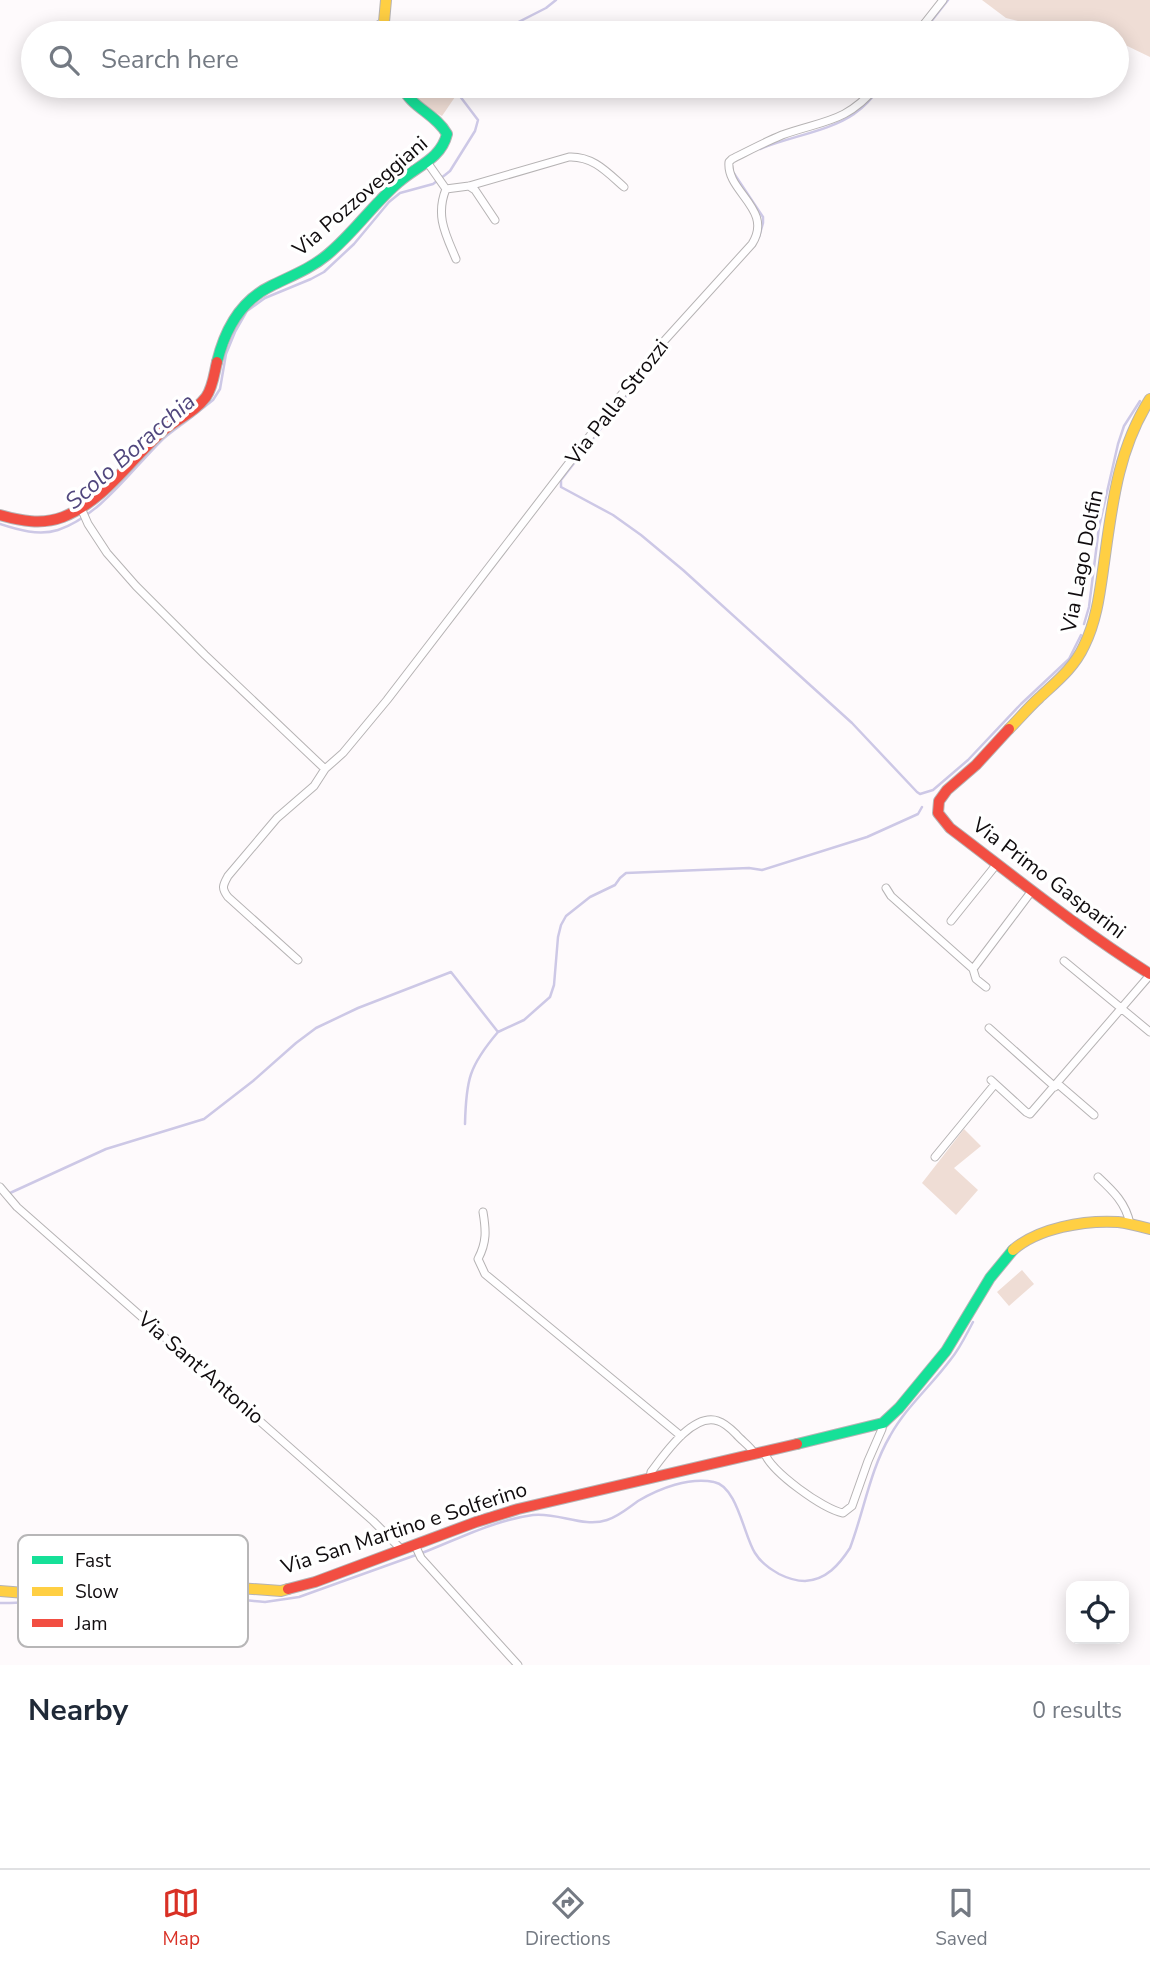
<!DOCTYPE html>
<html lang="en">
<head>
<meta charset="utf-8">
<style>
  :root { --surface:#fff; --page:#f6f6f7; --text:#1f2937; --muted:#747a83; --line:#e0e1e3; --accent:#d93025 }
  body { margin:0; font-family:"Nunito Sans",sans-serif; background:var(--page); color:var(--text) }
  .controls { position:absolute; right:21px; bottom:21px; display:grid; overflow:hidden; border-radius:14px; box-shadow:0 4px 18px #0003 }
  .controls button { width:63px; height:63px; display:grid; place-items:center; padding:0; border:0; border-bottom:2px solid var(--line); background:var(--surface); color:var(--text); font:35px sans-serif }
  .list { margin:0; padding:0; list-style:none }
  h2 { display:flex; justify-content:space-between; align-items:center; height:91px; margin:0; padding:0 28px; font-size:30px }
  h2 small { font-size:23px; font-weight:400; color:var(--muted) }
  .icon { flex:none; width:38px; height:38px; fill:none; stroke:currentColor; stroke-width:2; stroke-linecap:round; stroke-linejoin:round }
  .map { position:relative; flex:none; width:1150px; height:1665px; overflow:hidden }
  .search { position:absolute; background:var(--surface); box-shadow:0 4px 18px #0003; left:21px; right:21px; top:21px; height:77px; display:flex; align-items:center; gap:18px; box-sizing:border-box; padding:0 24px; border-radius:38px; color:var(--muted); font-size:26px }
  .sheet { height:203px; background:var(--surface) }
  nav { display:flex; justify-content:space-around; align-items:center; box-sizing:border-box; height:98px; border-top:2px solid var(--line); background:var(--surface); font-size:19px; color:var(--muted) }
  nav a { display:grid; justify-items:center; gap:4px }
  nav .on { color:var(--accent) }
  .map>svg:first-child { display:block }
  .green { fill:#efddd5 }
  .lines { fill:none; stroke-linecap:round; stroke-linejoin:round }
  .stream { stroke:#cdc8e6; stroke-width:2.5 }
  .street-casing { stroke:#b6b3b4; stroke-width:9 }
  .fast-casing { stroke:#b6b3b4; stroke-width:12 }
  .slow-casing { stroke:#b6b3b4; stroke-width:12 }
  .jam-casing { stroke:#b6b3b4; stroke-width:12 }
  .street { stroke:#fffeff; stroke-width:7 }
  .fast { stroke:#16e098; stroke-width:10 }
  .slow { stroke:#ffcf43; stroke-width:10 }
  .jam { stroke:#f24e42; stroke-width:10 }
  .labels { text-anchor:middle; stroke-width:7; stroke-linejoin:round; paint-order:stroke }
  .street-label { font-size:21px; fill:#100c0e; stroke:#fff }
  .water-label { font-size:23px; font-style:italic; fill:#51477e; stroke:#fff }
  .key { fill:#fff; stroke:#b7b6b7; stroke-width:2 }
  .key-label { font-size:19px; fill:#100c0e }
</style>
</head>
<body>
<div class="map">
<svg width="1150" height="1665" viewBox="0 0 1150 1665">
  <rect width="100%" height="100%" fill="#fefafc"/>
  <path class="green" d="M982 0H1150V57L1117 41V33H1066L1006 18Z
    M405 86H452L455 97 442 116 415 101Z
    M964 1129 981 1146 954 1168 978 1190 956 1215 922 1183Z
    M1022 1270 1034 1284 1009 1306 997 1292Z"/>
  <g class="lines">
    <path class="stream" d="M926 28 948 0
      M497 33 546 8 556 0
      M760 149C788 137 830 131 854 114 864 107 874 96 881 86
      M733 172 763 217V223L759 237
      M656 355 647 369 561 480V487L613 515 641 535 683 570 852 723 917 792 920 794 933 790 968 760 1021 704 1069 659 1081 635
      M198 412 213 400 220 389 226 354 235 332 247 311 265 298 311 279 324 272 354 244 389 202 400 193 433 184 445 175 450 171 475 131 478 120 456 91 454 86
      M0 524C18 530 39 536 58 530 100 516 132 469 163 439 172 431 183 424 193 416
      M1084 624 1089 607 1099 527 1118 444 1124 426 1140 401
      M465 1124C466 1080 469 1066 498 1032
      M10 1193 106 1149 204 1119 253 1081 296 1043 316 1028 358 1008 451 972 498 1032 524 1020 550 997 554 985 558 937 561 925 566 916 590 897 615 885 620 878 626 873 749 868 762 870 867 837 918 814 922 807
      M422 1553C458 1539 495 1520 533 1515 558 1512 583 1528 607 1520 619 1516 628 1508 638 1501 660 1488 689 1477 714 1482 737 1486 744 1536 755 1553 761 1563 770 1569 779 1574 787 1578 796 1581 805 1581 826 1580 839 1565 850 1548 864 1511 870 1470 890 1436 906 1407 931 1386 951 1359 960 1348 966 1335 973 1322
      M0 1603C42 1604 83 1593 124 1593 171 1592 219 1598 265 1602L299 1597 416 1555"/>
    <defs>
      <path id="street" d="M362 33 384 22
        M917 33 943 0
        M427 162 446 189C435 216 446 235 456 259
        M469 186 475 190 495 220
        M446 189 469 186 569 157C593 156 607 172 624 187
        M81 508 88 524 107 553 136 586 205 655 325 769
        M886 888 891 896 973 969
        M951 921 996 865
        M298 960 228 897C221 888 223 885 228 876L277 818 314 786 325 769 343 753 387 700 655 351 752 244C774 209 726 192 729 162L732 159C748 151 765 142 782 135 824 120 846 123 877 86
        M1064 961 1150 1032
        M973 969 1031 892
        M973 969 976 979 986 987
        M989 1028 1055 1087
        M991 1080 1026 1112 1030 1114 1150 975
        M1058 1084 1094 1115
        M935 1157 995 1084
        M1098 1177C1113 1191 1126 1203 1130 1224
        M0 1187 17 1207 373 1521 402 1550
        M483 1212C486 1230 487 1242 478 1259L485 1274 681 1436
        M764 1452C771 1472 823 1509 843 1513L852 1506 868 1461 882 1429 883 1423
        M650 1478 651 1472C664 1455 693 1412 718 1421 725 1423 731 1429 736 1434 742 1441 750 1446 755 1454
        M415 1545 421 1558 518 1665"/>
      <path id="fast" d="M217 362C225 329 240 301 271 286 291 276 310 269 327 255 354 233 373 204 399 182 417 166 441 159 447 134 435 113 411 108 402 86
        M797 1444 883 1423 899 1408 946 1351 990 1278 1013 1250"/>
      <path id="slow" d="M386 0 384 22 388 33
        M1009 729C1019 719 1028 708 1039 698 1056 682 1074 668 1084 646 1097 620 1100 591 1104 563 1112 505 1118 449 1150 399
        M1013 1250C1038 1228 1084 1220 1118 1222 1128 1223 1139 1226 1150 1229
        M0 1591 25 1593 154 1582 281 1591 288 1589"/>
      <path id="jam" d="M0 515C21 521 42 525 63 517 106 500 130 459 164 430 177 419 195 412 206 397 213 387 214 374 217 362
        M1009 729 976 765 947 790 939 801 938 813 950 828C1016 878 1080 930 1150 974
        M288 1589 315 1582 476 1522 518 1509 797 1444"/>
    </defs>
    <use href="#street" class="street-casing"/>
    <use href="#fast" class="fast-casing"/>
    <use href="#slow" class="slow-casing"/>
    <use href="#jam" class="jam-casing"/>
    <use href="#street" class="street"/>
    <use href="#fast" class="fast"/>
    <use href="#slow" class="slow"/>
    <use href="#jam" class="jam"/>
  </g>
  <g class="labels">
    <g class="street-label">
      <text transform="translate(360 196) rotate(-41)" y="7">Via Pozzoveggiani</text>
      <text transform="translate(617 402) rotate(-52)" y="7">Via Palla Strozzi</text>
      <text transform="translate(1082 561) rotate(-79)" y="7">Via Lago Dolfin</text>
      <text transform="translate(1049 878) rotate(37)" y="7">Via Primo Gasparini</text>
      <text transform="translate(201 1368) rotate(41)" y="7">Via Sant'Antonio</text>
      <text transform="translate(404 1528) rotate(-18)" y="7">Via San Martino e Solferino</text>
    </g>
    <g class="water-label">
      <text transform="translate(130 451) rotate(-41)" y="8">Scolo Boracchia</text>
    </g>
  </g>
  <rect x="18" y="1535" width="230" height="112" rx="10" class="key"/>
  <rect x="32" y="1556" width="31" height="8" fill="#16e098"/>
  <rect x="32" y="1587" width="31" height="9" fill="#ffcf43"/>
  <rect x="32" y="1619" width="31" height="8" fill="#f24e42"/>
  <g class="key-label">
    <text x="75" y="1567">Fast</text>
    <text x="75" y="1598">Slow</text>
    <text x="75" y="1630">Jam</text>
  </g>
</svg>
<div class="controls">
<button><svg class="icon" aria-label="locate" viewBox="0 0 24 24"><circle cx="12" cy="12" r="6"/><path d="M12 2v4M12 18v4M2 12h4M18 12h4"/></svg></button>
</div>
<div class="search"><svg class="icon" aria-label="search" viewBox="0 0 24 24"><circle cx="10" cy="10" r="6"/><path d="M15 15l6 6"/></svg>Search here</div>
</div>
<section class="sheet">
<h2>Nearby<small>0 results</small></h2>
<ul class="list">
</ul>
</section>
<nav>
<a class="on"><svg class="icon" aria-label="map" viewBox="0 0 24 24"><path d="M3 6l6-2 6 2 6-2v14l-6 2-6-2-6 2zM9 4v14M15 6v14"/></svg>Map</a>
<a><svg class="icon" aria-label="directions" viewBox="0 0 24 24"><path d="M12 3l9 9-9 9-9-9zM9 14v-3h6M13 9l2 2-2 2"/></svg>Directions</a>
<a><svg class="icon" aria-label="saved" viewBox="0 0 24 24"><path d="M7 4h10v16l-5-4-5 4z"/></svg>Saved</a>
</nav>
</body>
</html>
